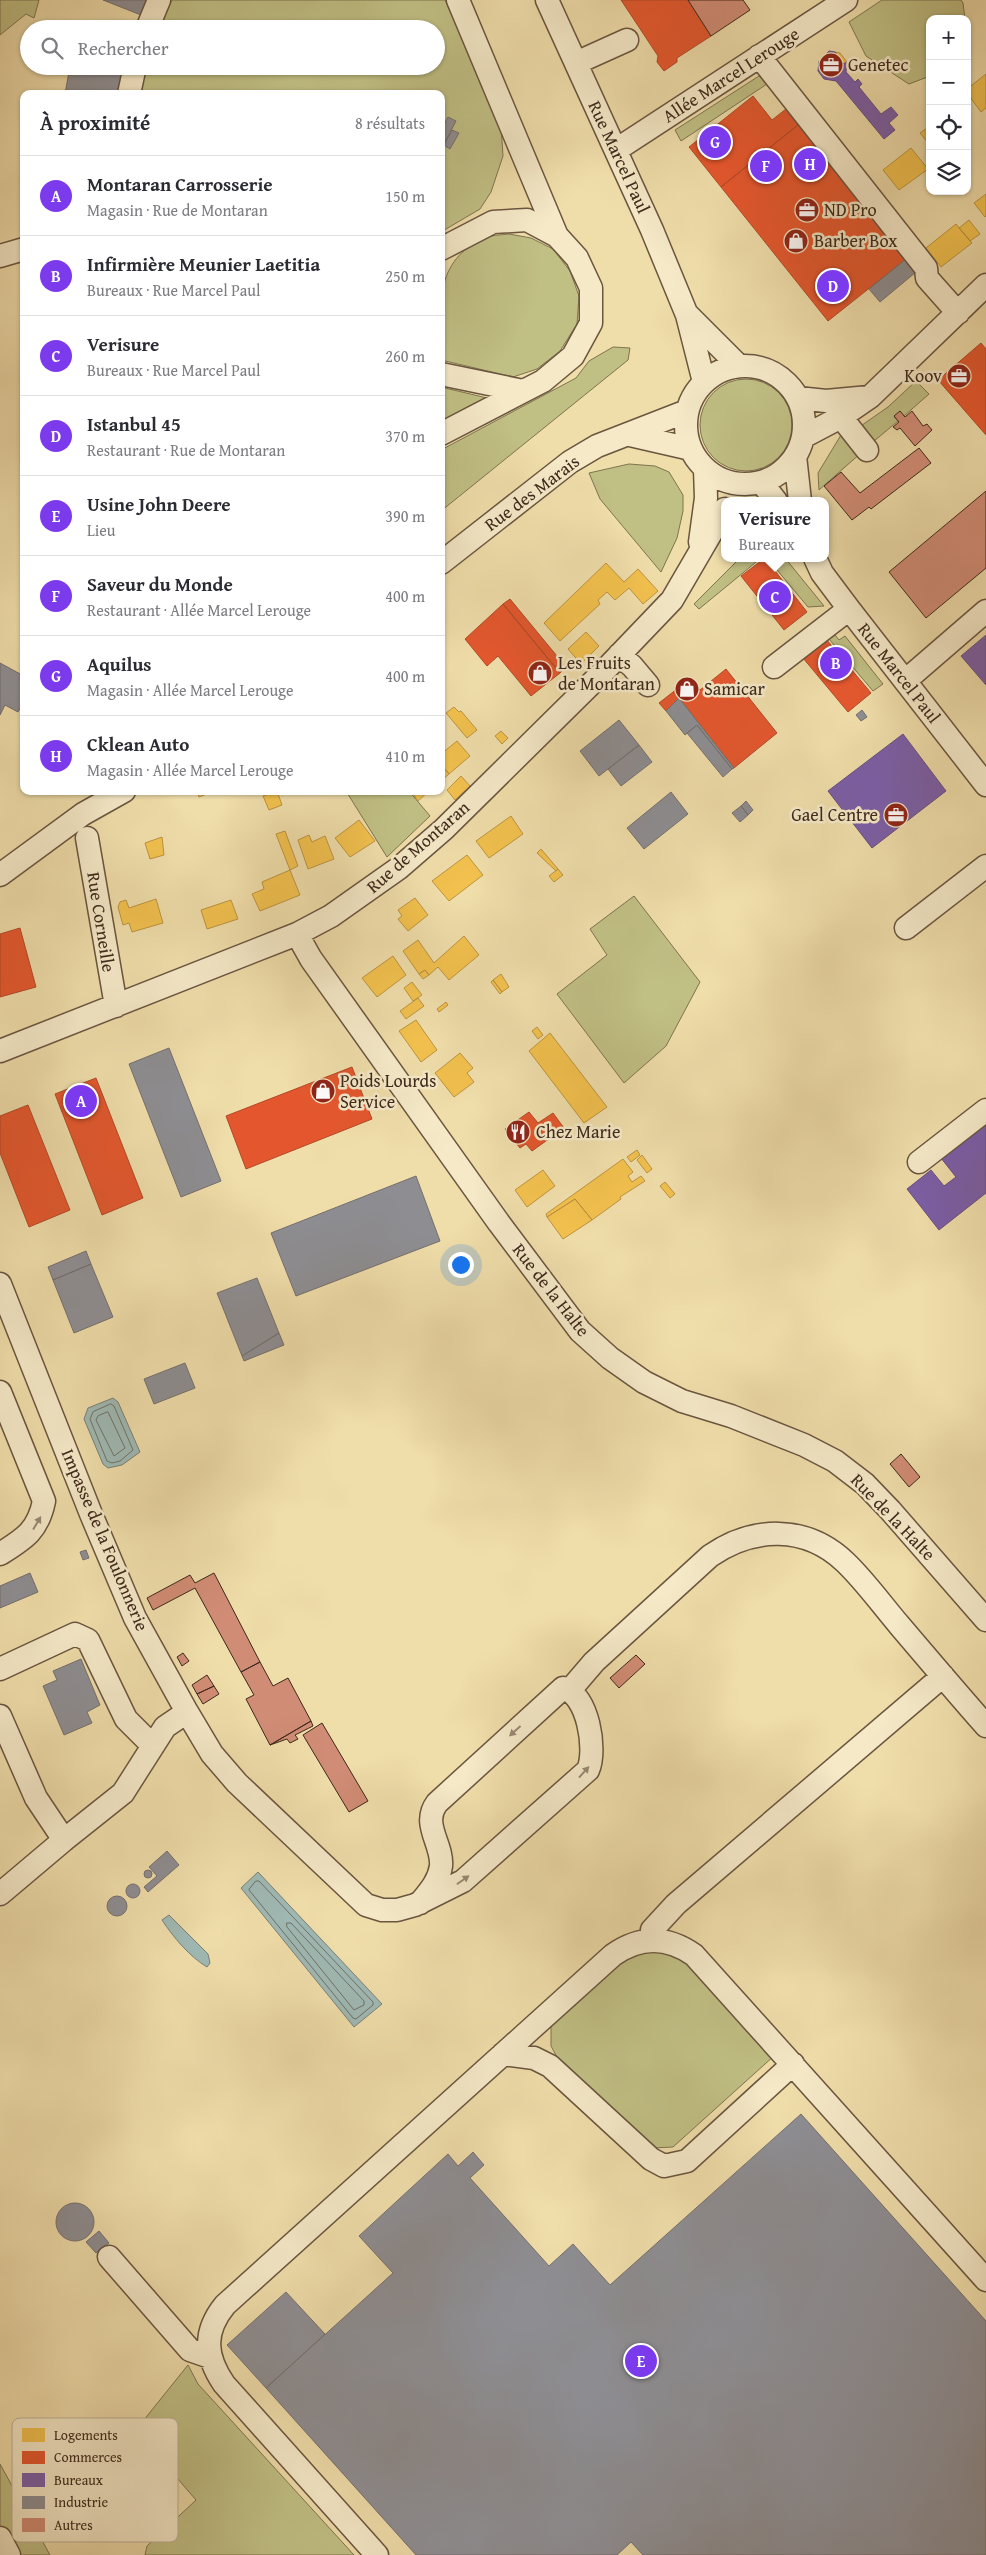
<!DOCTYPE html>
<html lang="fr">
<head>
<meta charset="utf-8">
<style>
  :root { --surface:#fff; --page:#f2f2f3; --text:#2b2b33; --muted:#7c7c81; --line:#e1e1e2; --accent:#7c3aed }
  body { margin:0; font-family:"Gentium Book Plus",serif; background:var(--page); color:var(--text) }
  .controls { position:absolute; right:15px; top:15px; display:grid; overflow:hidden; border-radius:10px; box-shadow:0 1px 4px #0004 }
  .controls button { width:45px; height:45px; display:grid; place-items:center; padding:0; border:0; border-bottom:1px solid var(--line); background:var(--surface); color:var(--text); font:25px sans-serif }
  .you { position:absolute; left:460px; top:1264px; width:18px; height:18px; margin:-12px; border:4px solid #fff; border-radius:50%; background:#1a73e8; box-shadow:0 0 0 8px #1a73e833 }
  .badge { display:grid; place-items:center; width:32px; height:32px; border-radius:50%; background:var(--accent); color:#fff; font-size:16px; font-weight:700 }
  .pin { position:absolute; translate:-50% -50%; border:2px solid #fff; box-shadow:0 1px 5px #0006 }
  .popup { position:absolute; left:721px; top:497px; width:108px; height:65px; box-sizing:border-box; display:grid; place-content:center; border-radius:10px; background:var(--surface); filter:drop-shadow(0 1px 4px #0005); font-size:16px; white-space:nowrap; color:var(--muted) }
  .popup b { font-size:19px; color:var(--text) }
  .popup::after { content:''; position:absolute; left:50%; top:100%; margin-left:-10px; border:10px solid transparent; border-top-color:var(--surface) }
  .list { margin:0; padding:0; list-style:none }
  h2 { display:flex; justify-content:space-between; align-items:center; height:65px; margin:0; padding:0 20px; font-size:21px }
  h2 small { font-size:16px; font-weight:400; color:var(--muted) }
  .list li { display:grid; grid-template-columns:32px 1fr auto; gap:15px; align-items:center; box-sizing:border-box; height:80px; padding:0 20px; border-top:1px solid var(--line) }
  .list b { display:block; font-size:19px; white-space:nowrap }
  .list p { margin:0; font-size:16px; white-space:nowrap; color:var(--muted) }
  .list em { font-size:16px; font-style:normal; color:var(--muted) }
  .icon { flex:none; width:28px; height:28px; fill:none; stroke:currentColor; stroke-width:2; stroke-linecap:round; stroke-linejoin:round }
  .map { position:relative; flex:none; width:986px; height:2555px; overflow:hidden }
  .search { position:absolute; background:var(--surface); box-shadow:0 1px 4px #0004; left:20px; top:20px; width:425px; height:55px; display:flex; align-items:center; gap:12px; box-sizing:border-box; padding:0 18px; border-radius:28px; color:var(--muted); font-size:19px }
  .panel { position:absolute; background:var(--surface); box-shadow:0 1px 4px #0004; left:20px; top:90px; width:425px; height:705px; border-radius:10px }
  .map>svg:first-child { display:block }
  .green { fill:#c0bf84; stroke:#7e7450 }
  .water { fill:#9fb9b4; stroke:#787f77 }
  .homes { fill:#f2c14e; stroke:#bc933f }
  .shops { fill:#e4572e; stroke:#b24928 }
  .offices { fill:#7b5ea7; stroke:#684e7d }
  .industry { fill:#8d8d92; stroke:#756f6e }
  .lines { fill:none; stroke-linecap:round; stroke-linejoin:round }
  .shore { stroke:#6e7068; stroke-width:1 }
  .building { fill:#d18c75; stroke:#3d281b }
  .minor-casing { stroke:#6a553f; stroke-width:25 }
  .minor { stroke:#f5e9c8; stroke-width:22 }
  .oneway { fill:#998872 }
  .labels { text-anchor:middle; stroke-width:5; stroke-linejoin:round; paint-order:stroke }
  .poi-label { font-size:18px; fill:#3d281b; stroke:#f5e9c8; text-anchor:start }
  .street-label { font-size:18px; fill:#3d281b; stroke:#f5e9c8 }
  .key { fill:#f5e9c8; stroke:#beaf94; stroke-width:1 }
  .key-label { font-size:14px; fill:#3d281b }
</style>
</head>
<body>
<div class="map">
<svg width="986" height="2555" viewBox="0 0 986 2555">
  <rect width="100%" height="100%" fill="#efddaa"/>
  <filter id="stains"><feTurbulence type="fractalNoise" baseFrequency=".004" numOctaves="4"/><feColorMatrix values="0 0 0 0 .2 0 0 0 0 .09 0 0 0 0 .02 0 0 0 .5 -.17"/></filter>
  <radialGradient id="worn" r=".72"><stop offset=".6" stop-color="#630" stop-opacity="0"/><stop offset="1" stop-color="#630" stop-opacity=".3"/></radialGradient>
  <path class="green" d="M0 0H39L34 18 26 14 0 35Z
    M172 0H445L501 126 503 156 491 192 480 209 441 232V94H141L146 66H436V29H159Z
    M882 0H961L963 3 965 19H930V76L909 84 866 56 849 22Z
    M759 76 767 84 681 141 675 130Z
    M509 234 531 238 553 249 570 271 579 296 577 324 560 351 537 369 513 377 441 360C441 312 431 264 482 239 490 235 501 235 509 234Z
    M613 347 630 348 628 360 441 511V450L576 378 589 361Z
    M700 425a46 46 0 1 1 92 0a46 46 0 1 1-92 0Z
    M916 381 929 394 904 416 900 411 894 417 898 421 867 447 855 430 888 407Z
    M441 387 487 398 441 422Z
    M844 434 862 452 819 490 818 473 841 435Z
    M629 464 655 466 669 472 683 495V511L677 538 661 572 600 499 589 473Z
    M740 558H761L699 609 694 604Z
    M767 558H785L824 606 808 607Z
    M835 635 839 640 845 636 883 684 873 691 829 639Z
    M346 791H409L430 816 387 857Z
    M634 896 700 982 666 1046 624 1083 557 994 607 955 590 929Z
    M659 1947 683 1956 775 2055 673 2147 652 2148 558 2059 551 2046V2023L620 1959Z
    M188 2365 198 2384 354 2555H145L147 2546 196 2500 147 2443 143 2421Z
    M0 2464 50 2555H16L0 2527Z"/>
  <path class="water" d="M113 1398 118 1402 140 1452 122 1465 108 1468 103 1464 84 1419 88 1408Z
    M258 1872 382 2004 354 2027 241 1888Z
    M169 1915 208 1954 210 1963 207 1967C190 1957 173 1937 162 1920Z"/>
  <path class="homes" d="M835 52 840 53 847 62 843 64Z
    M986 74V108L981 112 967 93V89Z
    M930 126V145L920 133Z
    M911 148 928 169 899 190 883 170Z
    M986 194V216L985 217 974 203Z
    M969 220 980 234 970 241 959 228Z
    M956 224 972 243 941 267 926 248Z
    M606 563 624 582 638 569 658 591 643 604 629 588 615 600 607 592 598 600 600 604 560 641 544 623Z
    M586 632 599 646 581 664 568 649Z
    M454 707 459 712 461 711 477 730 467 738 446 713Z
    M501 731 508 738 502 744 495 736Z
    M457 741 470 756 449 774 441 764V754Z
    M441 764 449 774 441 781Z
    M461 776 470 786 455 800 447 790Z
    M197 791H208L209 793 199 797Z
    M277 791 282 805 269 810 263 796Z
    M411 791H429L418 801Z
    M511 816 523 834 489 858 476 841Z
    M359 820 375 841 350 857 335 838Z
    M285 831 298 866 290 870 276 834Z
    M309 835 312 842 325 836 334 859 308 869 298 840Z
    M162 837 164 855 150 859 145 843Z
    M541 849 558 869 556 871 537 853Z
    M467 855 483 875 449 901 432 881Z
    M558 869 563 875 554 882 549 876Z
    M290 870 300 895 260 911 252 894 264 889 262 882Z
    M415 898 428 915 408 931 398 919 402 916 398 910Z
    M156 899 163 923 132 932 129 923 123 925 118 907 120 902 126 900 129 908Z
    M231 900 238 919 207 929 201 910Z
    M464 936 479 955 449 980 438 967 429 975 425 970 419 974 403 951 418 940 434 963Z
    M393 956 406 975 377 997 362 978Z
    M425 970 429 975 423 979 419 974Z
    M501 974 509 987 502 992 493 980Z
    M493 980 502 992 500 994 491 982Z
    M412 982 422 995 413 1001 404 988Z
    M418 998 424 1006 406 1019 400 1011Z
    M446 1002 448 1005 439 1012 437 1009Z
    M416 1020 437 1050 421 1062 399 1031Z
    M537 1027 543 1035 538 1039 532 1031Z
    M550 1033 607 1107 584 1123 529 1051Z
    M460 1053 473 1068 467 1073 474 1082 454 1097 435 1073Z
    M637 1150 640 1155 631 1162 627 1157Z
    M642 1155 652 1169 647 1173 637 1160Z
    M623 1159 633 1172 628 1176 632 1182 641 1176 645 1181 620 1197 621 1199 592 1220 575 1199 547 1217 546 1214Z
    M543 1170 555 1186 527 1207 515 1190Z
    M665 1182 675 1194 670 1198 660 1186Z
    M575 1199 592 1220 563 1239 547 1217Z"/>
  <path class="shops" d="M621 0H688L711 36 677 58V62L664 71 657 62 658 56Z
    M753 96 772 120 786 109 799 124 721 187 689 147Z
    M799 124 906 259 828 321 721 187Z
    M981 343 986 349V435L938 380Z
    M765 558 807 612 784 630 741 576Z
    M510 599 566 667 560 673 503 604Z
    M503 604 560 673 531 696 498 656 487 666 465 639Z
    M826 639 871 693 848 712 803 658Z
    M726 669 777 733 734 768 679 698 666 711 659 703 691 678 700 690Z
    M20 928 36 987 0 997V934Z
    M352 1067 372 1119 246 1169 226 1116Z
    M96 1078 143 1198 102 1215 55 1094Z
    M28 1105 70 1210 29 1227 0 1153V1116Z
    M529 1112 538 1123 553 1113 564 1128 532 1151 526 1144 520 1148 505 1129Z"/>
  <path class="offices" d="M829 51 835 52 843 64 847 62 846 72 855 82 858 79 862 84 859 87 881 114 891 107 898 115 889 123 895 130 884 139 836 81 824 79 818 71 819 61Z
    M986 635V685L961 656Z
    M903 734 946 791 872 848 828 791Z
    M986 1116V1193L939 1230 907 1189 931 1170 944 1186 956 1177 937 1153Z"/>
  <path class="industry" d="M103 0H149L141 15Z
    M70 66H127L121 94H65Z
    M448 117 456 121 441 150V130Z
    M452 130 459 133 450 149 444 145Z
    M906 259 916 272 880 302 869 289Z
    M0 663 24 676V701L18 712 5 705 0 715Z
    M679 698 734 768 732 769 697 725 685 735 666 711Z
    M862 710 867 717 861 721 856 715Z
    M619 720 639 745 599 776 580 751Z
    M697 725 732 769 723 777 687 733Z
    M639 745 652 762 621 786 608 769Z
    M671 792 688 814 644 849 627 828Z
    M746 801 753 810 748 815 741 806Z
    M741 806 748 815 740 822 732 813Z
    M169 1048 221 1181 181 1197 129 1064Z
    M416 1176 440 1241 296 1296 271 1233Z
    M86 1251 91 1264 53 1280 48 1267Z
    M91 1264 113 1317 74 1333 53 1280Z
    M257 1278 279 1333 242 1356 217 1293Z
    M279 1333 284 1345 244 1361 242 1356Z
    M185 1363 195 1388 154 1404 144 1379Z
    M86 1550 89 1558 83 1560 80 1552Z
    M30 1573 38 1592 0 1608V1586Z
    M81 1659 100 1705 87 1712 92 1723 64 1735 43 1686 57 1680 53 1671Z
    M167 1851 179 1865 148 1892 144 1887 157 1876 149 1867Z
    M144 1874a4 4 0 1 1 8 0a4 4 0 1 1-8 0Z
    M126 1891a7 7 0 1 1 14 0a7 7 0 1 1-14 0Z
    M107 1906a10 10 0 1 1 20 0a10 10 0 1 1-20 0Z
    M801 2114 986 2321V2555H643L631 2542 617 2555H416L266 2388 393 2273 359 2236 448 2154 458 2166 473 2152 484 2165 470 2178 549 2266 573 2244 610 2285Z
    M56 2222a19 19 0 1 1 38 0a19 19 0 1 1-38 0Z
    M99 2231 109 2243 96 2253 86 2242Z
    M286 2292 325 2334 266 2388 227 2345Z"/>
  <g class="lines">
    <path class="shore" d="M111 1404 114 1406 133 1450 120 1461 112 1463 107 1461 90 1419 93 1412Z
      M108 1412 125 1448 114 1456 96 1420 98 1416Z
      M256 1881H259L373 2002V2005L356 2019 353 2018 249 1890Z
      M287 1923H291L364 2001V2005L354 2010 287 1927Z"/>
  </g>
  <path class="building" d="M688 0H743L750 10 711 36Z
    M900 411 905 417 912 411 923 426 927 424 932 430 915 446 900 428 897 430 893 427 899 422 894 416Z
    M919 448 931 463 871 509 869 507 852 520 824 486 841 472 860 493Z
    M986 491V568L926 618 889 572Z
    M901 1454 920 1477 909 1487 890 1464Z
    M214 1573 260 1662 241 1672 195 1588 153 1610 147 1598 190 1575 195 1583Z
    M183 1653 189 1661 182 1666 177 1657Z
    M636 1655 645 1664 619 1688 610 1678Z
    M260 1662 273 1686 288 1678 311 1721 270 1745 246 1699 254 1695 241 1672Z
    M207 1675 214 1686 197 1694 192 1685Z
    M214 1686 219 1694 203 1704 197 1694Z
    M311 1721 313 1726 295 1735 298 1739 290 1743 287 1739 270 1745Z
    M322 1723 368 1801 349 1812 303 1735Z"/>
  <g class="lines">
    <defs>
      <path id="minor" d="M458 0 557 236
        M547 0 652 230 687 315 704 382
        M147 29 159 0
        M759 56 926 268 927 278 958 313
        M576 63 627 40
        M129 94 135 66
        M616 150 846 0
        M441 249 493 222 527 220 557 236 577 258 591 288V323L573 356 543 381 441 434
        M0 256 24 249
        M688 315 739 366
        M686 425a59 59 0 1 1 118 0a59 59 0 1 1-118 0Z
        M441 374 523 391
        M798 398 826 401 869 397
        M841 417 867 450
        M630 435 691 449
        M803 437 841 417 870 397 986 285
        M795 456 800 501
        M761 482 776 501
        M700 542 706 498 705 469
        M815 558 822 573 849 609 986 785
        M441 563 570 462 597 446 687 411
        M619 655 632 666 648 685
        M774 667 849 609
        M905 681 986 611
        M87 838 116 1006
        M0 875 83 814 124 791
        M906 928 986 866
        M297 934 311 959 499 1223 580 1331 610 1358 644 1382 682 1401 731 1416 804 1445 835 1461 865 1484 890 1510 986 1620
        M0 1051 297 934 331 916 399 868 444 829 605 670 672 600 725 509
        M919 1162 986 1110
        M0 1284 91 1514 135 1618 187 1712 212 1754 237 1783 366 1905 382 1910H397L415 1905 463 1881 588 1770C597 1750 588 1694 563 1688L437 1803C421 1824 443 1844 441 1866 439 1881 429 1892 420 1903
        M0 1392 44 1501C38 1531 24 1539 0 1554
        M0 1669 75 1634 88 1640 126 1719 153 1746
        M570 1690 594 1662 710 1556C753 1526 806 1525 845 1562 865 1581 882 1605 900 1626 928 1659 957 1693 986 1726
        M0 1716 36 1798 64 1840
        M0 1894 64 1840 123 1793 165 1727 187 1712
        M653 1940 652 1930 676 1904 943 1676
        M503 2054 534 2058 550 2066 651 2159 664 2166 687 2161 793 2064
        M109 2257 190 2350 210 2357
        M0 2538 9 2555
        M377 2555 224 2384C205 2356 203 2332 225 2305L613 1955C640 1936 667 1936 694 1955L986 2280"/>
    </defs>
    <use href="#minor" class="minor-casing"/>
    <use href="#minor" class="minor"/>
  </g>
  <defs><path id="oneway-solid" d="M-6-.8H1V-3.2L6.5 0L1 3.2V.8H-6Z" transform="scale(1.25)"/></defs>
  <g class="oneway">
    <use href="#oneway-solid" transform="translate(37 1523) rotate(-59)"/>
    <use href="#oneway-solid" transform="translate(515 1731) rotate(138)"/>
    <use href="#oneway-solid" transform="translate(584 1772) rotate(-48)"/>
    <use href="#oneway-solid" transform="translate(463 1880) rotate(-35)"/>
  </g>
  <defs>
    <symbol id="office-disc" viewBox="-11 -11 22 22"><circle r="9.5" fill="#8f2418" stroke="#f5e9c8"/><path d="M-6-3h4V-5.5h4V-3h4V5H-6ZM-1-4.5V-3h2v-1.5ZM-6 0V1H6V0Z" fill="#fff"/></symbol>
    <symbol id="shop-disc" viewBox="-11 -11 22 22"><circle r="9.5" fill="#8f2418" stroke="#f5e9c8"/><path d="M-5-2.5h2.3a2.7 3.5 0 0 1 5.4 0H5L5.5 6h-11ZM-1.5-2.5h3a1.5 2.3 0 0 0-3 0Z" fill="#fff"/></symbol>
    <symbol id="restaurant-disc" viewBox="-11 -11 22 22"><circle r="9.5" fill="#8f2418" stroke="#f5e9c8"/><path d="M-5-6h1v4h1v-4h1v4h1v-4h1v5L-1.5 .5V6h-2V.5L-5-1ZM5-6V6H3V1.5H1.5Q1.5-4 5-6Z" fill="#fff"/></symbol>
  </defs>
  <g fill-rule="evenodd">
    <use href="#office-disc" x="817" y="51" width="28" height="28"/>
    <use href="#office-disc" x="793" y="196" width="28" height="28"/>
    <use href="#shop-disc" x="782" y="227" width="28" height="28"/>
    <use href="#office-disc" x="945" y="362" width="28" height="28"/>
    <use href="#shop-disc" x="526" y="659" width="28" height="28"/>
    <use href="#shop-disc" x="673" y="675" width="28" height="28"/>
    <use href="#office-disc" x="882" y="801" width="28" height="28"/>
    <use href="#shop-disc" x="309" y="1077" width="28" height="28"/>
    <use href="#restaurant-disc" x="504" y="1118" width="28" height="28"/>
  </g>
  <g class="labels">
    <g class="poi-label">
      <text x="848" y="71">Genetec</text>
      <text x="824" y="216">ND Pro</text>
      <text x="814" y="247">Barber Box</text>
      <text x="942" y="382" text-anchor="end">Koov</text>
      <text x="558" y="669">Les Fruits<tspan x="558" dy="21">de Montaran</tspan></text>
      <text x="704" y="695">Samicar</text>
      <text x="878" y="821" text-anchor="end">Gael Centre</text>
      <text x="340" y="1087">Poids Lourds<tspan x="340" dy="21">Service</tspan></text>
      <text x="536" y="1138">Chez Marie</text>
    </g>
    <g class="street-label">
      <text transform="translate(731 75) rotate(-33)" y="6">Allée Marcel Lerouge</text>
      <text transform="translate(619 157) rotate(65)" y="6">Rue Marcel Paul</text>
      <text transform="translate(532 493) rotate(-37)" y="6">Rue des Marais</text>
      <text transform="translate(899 673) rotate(52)" y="6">Rue Marcel Paul</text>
      <text transform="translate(418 847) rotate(-41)" y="6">Rue de Montaran</text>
      <text transform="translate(101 922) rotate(81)" y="6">Rue Corneille</text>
      <text transform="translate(551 1290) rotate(52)" y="6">Rue de la Halte</text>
      <text transform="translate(893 1517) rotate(46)" y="6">Rue de la Halte</text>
      <text transform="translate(105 1540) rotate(67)" y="6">Impasse de la Foulonnerie</text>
    </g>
  </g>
  <rect x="12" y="2418" width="166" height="124" rx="8" class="key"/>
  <rect x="22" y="2428" width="23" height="14" fill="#f2c14e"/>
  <rect x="22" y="2451" width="23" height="13" fill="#e4572e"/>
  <rect x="22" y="2473" width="23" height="14" fill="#7b5ea7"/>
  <rect x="22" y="2496" width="23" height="13" fill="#8d8d92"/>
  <rect x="22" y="2518" width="23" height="14" fill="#d18c75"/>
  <g class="key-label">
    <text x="54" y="2440">Logements</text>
    <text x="54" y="2462">Commerces</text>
    <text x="54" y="2485">Bureaux</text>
    <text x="54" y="2507">Industrie</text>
    <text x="54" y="2530">Autres</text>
  </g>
  <rect width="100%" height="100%" filter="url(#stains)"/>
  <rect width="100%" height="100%" fill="url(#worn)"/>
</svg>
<div class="controls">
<button>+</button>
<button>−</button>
<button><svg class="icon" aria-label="locate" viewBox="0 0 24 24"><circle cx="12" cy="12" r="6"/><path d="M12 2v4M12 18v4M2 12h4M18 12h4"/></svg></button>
<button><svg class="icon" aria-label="layers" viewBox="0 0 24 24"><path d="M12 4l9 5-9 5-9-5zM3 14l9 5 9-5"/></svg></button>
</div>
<div class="you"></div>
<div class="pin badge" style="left:81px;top:1101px">A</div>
<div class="pin badge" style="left:836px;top:663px">B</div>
<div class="pin badge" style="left:775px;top:597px">C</div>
<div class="popup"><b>Verisure</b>Bureaux</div>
<div class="pin badge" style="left:833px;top:286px">D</div>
<div class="pin badge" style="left:641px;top:2361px">E</div>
<div class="pin badge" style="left:766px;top:166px">F</div>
<div class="pin badge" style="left:715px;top:142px">G</div>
<div class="pin badge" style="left:810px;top:164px">H</div>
<div class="search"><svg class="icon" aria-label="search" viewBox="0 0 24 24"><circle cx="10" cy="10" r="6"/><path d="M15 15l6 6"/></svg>Rechercher</div>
<section class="panel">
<h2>À proximité<small>8 résultats</small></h2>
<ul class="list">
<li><span class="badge">A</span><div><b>Montaran Carrosserie</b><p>Magasin · Rue de Montaran</p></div><em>150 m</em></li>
<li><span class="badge">B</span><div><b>Infirmière Meunier Laetitia</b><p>Bureaux · Rue Marcel Paul</p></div><em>250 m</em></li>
<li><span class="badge">C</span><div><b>Verisure</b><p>Bureaux · Rue Marcel Paul</p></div><em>260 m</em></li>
<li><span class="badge">D</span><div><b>Istanbul 45</b><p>Restaurant · Rue de Montaran</p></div><em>370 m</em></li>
<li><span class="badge">E</span><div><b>Usine John Deere</b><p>Lieu</p></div><em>390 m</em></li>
<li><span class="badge">F</span><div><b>Saveur du Monde</b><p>Restaurant · Allée Marcel Lerouge</p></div><em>400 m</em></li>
<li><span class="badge">G</span><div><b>Aquilus</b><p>Magasin · Allée Marcel Lerouge</p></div><em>400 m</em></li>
<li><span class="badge">H</span><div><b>Cklean Auto</b><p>Magasin · Allée Marcel Lerouge</p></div><em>410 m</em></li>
</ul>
</section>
</div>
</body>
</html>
